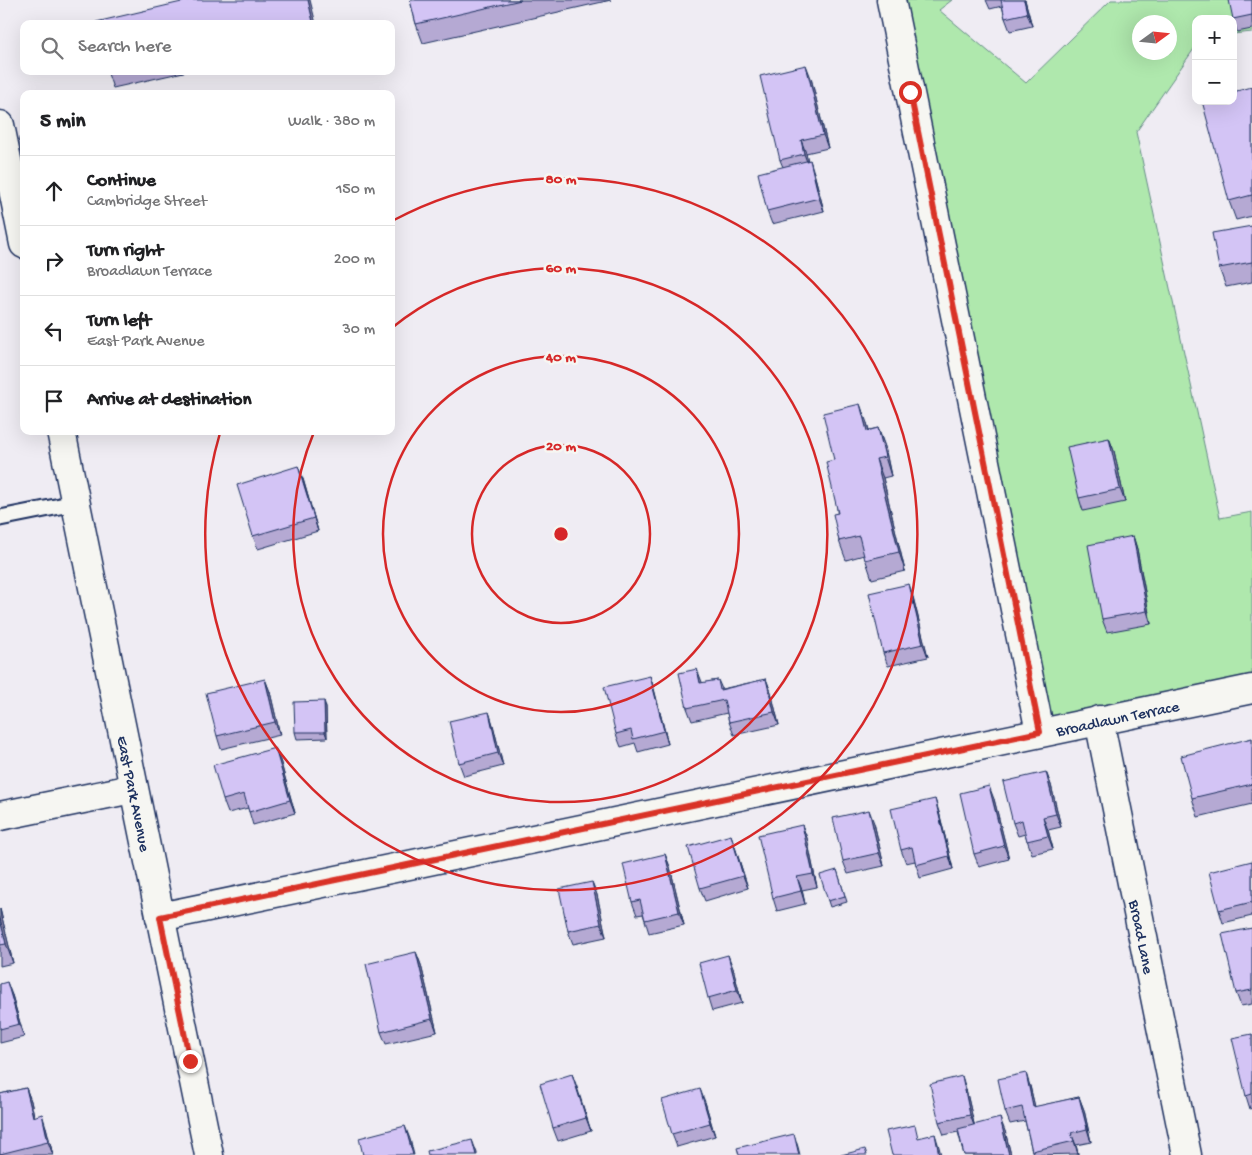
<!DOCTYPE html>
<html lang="en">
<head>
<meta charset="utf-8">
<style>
  :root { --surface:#fff; --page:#f6f6f6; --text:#202124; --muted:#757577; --line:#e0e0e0 }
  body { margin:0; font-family:"Gochi Hand",sans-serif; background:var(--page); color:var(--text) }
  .controls { position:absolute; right:15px; top:15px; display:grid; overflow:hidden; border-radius:10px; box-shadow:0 5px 20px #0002 }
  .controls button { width:45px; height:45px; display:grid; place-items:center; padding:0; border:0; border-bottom:1px solid var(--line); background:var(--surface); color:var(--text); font:25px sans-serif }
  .compass { position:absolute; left:1132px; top:15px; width:45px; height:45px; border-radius:50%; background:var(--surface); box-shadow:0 5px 20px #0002; rotate:75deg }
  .stop { position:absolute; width:15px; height:15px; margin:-11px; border:4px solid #d93025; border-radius:50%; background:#fff }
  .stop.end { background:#d93025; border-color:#fff; box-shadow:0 1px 5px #0008 }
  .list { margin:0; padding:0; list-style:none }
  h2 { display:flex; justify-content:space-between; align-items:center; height:65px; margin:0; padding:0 20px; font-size:21px }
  h2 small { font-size:16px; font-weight:400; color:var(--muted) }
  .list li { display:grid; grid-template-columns:32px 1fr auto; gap:15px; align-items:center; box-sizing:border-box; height:70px; padding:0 20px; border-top:1px solid var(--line) }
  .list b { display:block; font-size:19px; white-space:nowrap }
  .list p { margin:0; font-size:16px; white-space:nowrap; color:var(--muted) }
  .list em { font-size:16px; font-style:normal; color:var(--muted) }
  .icon { flex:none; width:28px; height:28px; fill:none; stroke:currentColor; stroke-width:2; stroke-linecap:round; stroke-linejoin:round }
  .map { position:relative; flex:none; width:1252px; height:1155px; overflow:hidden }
  .search { position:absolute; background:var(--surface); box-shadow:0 5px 20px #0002; left:20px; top:20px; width:375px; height:55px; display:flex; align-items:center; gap:12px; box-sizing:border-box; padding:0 18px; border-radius:10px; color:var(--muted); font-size:19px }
  .panel { position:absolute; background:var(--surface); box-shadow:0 5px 20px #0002; left:20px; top:90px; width:375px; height:345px; border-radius:10px }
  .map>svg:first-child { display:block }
  .green { fill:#afe8ad; stroke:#658c86; fill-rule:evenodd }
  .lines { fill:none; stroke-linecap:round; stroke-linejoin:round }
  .lane-casing { stroke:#1b2f5e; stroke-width:19 }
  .street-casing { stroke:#1b2f5e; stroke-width:31 }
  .secondary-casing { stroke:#1b2f5e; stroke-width:31 }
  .lane { stroke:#f6f6f2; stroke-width:15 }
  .street { stroke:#f6f6f2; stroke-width:28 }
  .secondary { stroke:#f6f6f2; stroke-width:28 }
  .wall { fill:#b5a9d3; stroke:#1b2f5e }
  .shaded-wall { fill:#9489ac; stroke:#1b2f5e }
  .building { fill:#d3c4f5; stroke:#1b2f5e }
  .route { stroke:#d93025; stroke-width:6 }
  .ring { fill:none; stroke:#d62828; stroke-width:2.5 }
  .labels { text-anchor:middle; stroke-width:5; stroke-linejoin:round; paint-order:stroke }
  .street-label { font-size:16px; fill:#1b2f5e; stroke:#f6f6f2 }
  .centre { fill:#d62828; stroke:#f6f6f2; stroke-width:2.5 }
  .ring-label { font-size:15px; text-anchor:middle; font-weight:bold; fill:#d62828; stroke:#f6f6f2; stroke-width:5; stroke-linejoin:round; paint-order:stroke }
</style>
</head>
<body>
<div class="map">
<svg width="1252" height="1155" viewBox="0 0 1252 1155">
  <rect width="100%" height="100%" fill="#efecf3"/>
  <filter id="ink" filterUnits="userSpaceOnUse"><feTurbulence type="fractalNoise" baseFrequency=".02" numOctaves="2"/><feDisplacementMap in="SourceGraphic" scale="10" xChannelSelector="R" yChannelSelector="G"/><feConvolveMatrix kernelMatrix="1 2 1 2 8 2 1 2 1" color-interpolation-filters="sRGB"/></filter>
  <g filter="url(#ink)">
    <path class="green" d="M894 0H952L939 10 1026 83 1111 0H1252V32L1233 34V19H1196V46L1136 132 1220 518 1252 512V697L1046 741ZM1140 22H1170V52H1140Z"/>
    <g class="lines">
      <defs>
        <path id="lane" d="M0 518 75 503"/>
        <g id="street">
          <path d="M891 0 1040 732"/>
          <path id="s1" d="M1099 720 1187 1155"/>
          <path d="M0 816 132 789"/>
          <path id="s2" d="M160 917 1252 689"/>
        </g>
        <g id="secondary">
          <path d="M0 125 24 244"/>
          <path id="s3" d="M61 431 209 1155"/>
        </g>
      </defs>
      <use href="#lane" class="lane-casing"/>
      <use href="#street" class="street-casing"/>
      <use href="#secondary" class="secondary-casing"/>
      <use href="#lane" class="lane"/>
      <use href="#street" class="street"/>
      <use href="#secondary" class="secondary"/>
    </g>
    <path class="wall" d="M410 0H611L423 43 416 24Z
      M986 0H1025L1032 26 1010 31 1005 18 1002 6 990 9Z
      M1252 0V29L1237 32 1233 19Z
      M107 71H188L113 88Z
      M811 78 828 148 806 153 808 161 814 173 824 211 772 224 767 211 783 167 780 160Z
      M1252 87V216L1236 220 1229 201Z
      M1252 226V282L1226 287 1219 268Z
      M867 423 869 430 878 428 885 447 891 476 883 478 905 571 872 579 864 555 846 560 839 541 834 460Z
      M1109 438 1114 451 1125 502 1083 511 1079 498Z
      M303 479 318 531 258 549 253 536Z
      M1133 536 1137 549 1151 624 1107 632 1102 619Z
      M913 597 928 657 888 666 883 653Z
      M650 676 654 689 668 744 638 752 635 743 621 747 616 734Z
      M265 679 270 692 280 735 221 749 217 736Z
      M766 679 771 692 779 725 734 735 729 722 727 713 692 721 687 708 702 683 718 680 722 689Z
      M324 701 326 708 327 738 297 739 295 732Z
      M489 712 493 725 503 766 464 776 459 763Z
      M1252 738V804L1198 817 1192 798Z
      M275 748 280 760 295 813 253 825 248 808 228 813 223 800Z
      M1046 772 1051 785 1061 827 1048 830 1053 849 1032 854 1025 834 1018 836 1013 823Z
      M994 799 1009 859 979 867 974 854Z
      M939 812 953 869 920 878 915 861 906 863 901 850Z
      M874 823 884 866 848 874 843 861Z
      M802 825 807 838 817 887 802 890 805 904 777 911 773 898Z
      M735 847 748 888 705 901 700 888Z
      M665 854 670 867 684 925 649 933 643 914 637 915 632 902Z
      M1252 861V916L1223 923 1219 910Z
      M837 870 847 902 830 907 828 901Z
      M592 882 597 895 606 937 573 944 568 931Z
      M0 909 13 963 0 966Z
      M1252 928V1004L1241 1006 1236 993Z
      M416 952 421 965 437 1032 386 1044 381 1032Z
      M733 968 742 1003 712 1011 708 998Z
      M0 984 12 995 24 1037 0 1043Z
      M1252 1034V1108L1250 1109 1246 1096Z
      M572 1074 591 1131 558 1141 553 1128Z
      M1030 1086 1035 1107 1079 1097 1084 1110 1091 1142 1076 1145 1078 1154 1033 1155 1025 1121 1010 1124 1005 1111Z
      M26 1088 31 1101 34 1116 46 1127 53 1155H0V1094Z
      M966 1089 974 1124 1005 1131 1011 1155H964L958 1132 944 1135 939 1122Z
      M705 1102 715 1136 677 1147 672 1134Z"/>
    <path class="shaded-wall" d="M308 0H310L316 24H313V22Z
      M1024 0H1025L1032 26 1027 13Z
      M806 65 811 78 828 148 823 135Z
      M801 140 806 153 809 167 804 154Z
      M810 160 814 173 824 211 819 198Z
      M860 404 867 423 874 450 867 431Z
      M878 428 885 447 891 476 885 457Z
      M1109 438 1114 451 1125 502 1120 489Z
      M876 459 883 478 905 571 899 552Z
      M298 466 303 479 318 531Z
      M1133 536 1137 549 1151 624 1147 611Z
      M909 584 913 597 928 657 923 644Z
      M697 669 702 682 705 696 700 683Z
      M650 676 654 689 668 744 664 731Z
      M265 679 270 692 280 735 275 722Z
      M766 679 771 692 779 725 774 712Z
      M324 701 326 708 327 738 325 732Z
      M489 712 493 725 503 766 498 753Z
      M275 748 280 760 295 813 290 800Z
      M1046 772 1051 785 1061 827 1056 814Z
      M989 786 994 799 1009 859 1004 846Z
      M935 799 939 812 953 869 949 856Z
      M869 810 874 823 884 866 879 853Z
      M1043 817 1048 830 1053 849 1048 836Z
      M802 825 807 838 817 887 813 874Z
      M731 835 735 847 748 888 743 876Z
      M665 854 670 867 684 925 679 912Z
      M797 877 802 890 805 904 801 891Z
      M592 882 597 895 606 937 601 924Z
      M0 909 13 963 6 944 0 919Z
      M416 952 421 965 437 1032 432 1019Z
      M728 955 733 968 742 1003 737 990Z
      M7 982 12 995 24 1037 19 1024Z
      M1026 1073 1030 1086 1038 1120 1033 1107Z
      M572 1074 577 1087 591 1131 586 1118Z
      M962 1076 966 1089 975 1128 970 1115Z
      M26 1088 31 1101 37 1130 33 1117Z
      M700 1089 705 1102 715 1136 710 1123Z
      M1079 1097 1084 1110 1091 1142 1087 1129Z
      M42 1114 46 1127 53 1155 48 1142Z
      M1000 1118 1005 1131 1011 1155H1009Z
      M405 1126 410 1139 414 1155H413Z
      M1071 1133 1076 1145 1078 1154 1074 1141Z
      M794 1134 798 1147 800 1155H799Z
      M935 1134 939 1147 941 1155H939Z
      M472 1140 477 1153V1155H476Z"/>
    <path class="building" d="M190 0H308L313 22 306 24H96V22Z
      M410 0H521L416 24Z
      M1001 0H1024L1027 13 1005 18Z
      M1229 0H1252V15L1233 19Z
      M806 65 823 135 801 140 804 154 780 160 760 76Z
      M1252 87V195L1229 201 1202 101H1233V92Z
      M810 160 819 198 767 211 758 173Z
      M1252 226V262L1219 268 1212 233Z
      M860 404 867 431 878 428 885 457 876 459 899 552 865 560 859 536 839 541 833 514 838 513 826 462 834 460 823 413Z
      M1109 438 1120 489 1079 498 1067 447Z
      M298 466 314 518 253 536 237 485Z
      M1133 536 1147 611 1102 619 1088 545Z
      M909 584 923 644 883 653 869 593Z
      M697 669 700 683 718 680 720 690 766 679 774 712 729 722 724 700 687 708 679 673Z
      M650 676 664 731 633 739 631 730 616 734 604 687Z
      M265 679 275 722 217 736 206 693Z
      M324 701 325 732H295L294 702Z
      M489 712 498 753 459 763 449 721Z
      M1252 738V784L1192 798 1181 756Z
      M275 748 290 800 249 812 244 794 223 800 213 765Z
      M1046 772 1056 814 1043 817 1048 836 1027 841 1022 820 1013 823 1003 782Z
      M989 786 1004 846 974 854 960 793Z
      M935 799 949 856 916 865 912 847 901 850 891 809Z
      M869 810 879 853 843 861 833 818Z
      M802 825 813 874 797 877 801 891 773 898 758 835Z
      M731 835 743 876 700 888 688 847Z
      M665 854 679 912 645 920 640 900 632 902 623 864Z
      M1252 861V902L1219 910 1209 872Z
      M837 870 845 896 828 901 820 875Z
      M592 882 601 924 568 931 559 889Z
      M0 919 6 944 0 945Z
      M1252 928V990L1236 993 1222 934Z
      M416 952 432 1019 381 1032 366 964Z
      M728 955 737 990 708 998 699 963Z
      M7 982 19 1024 0 1029V984Z
      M1252 1034V1094L1246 1096 1232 1038Z
      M1026 1073 1033 1107 1079 1097 1087 1129 1071 1133 1074 1141 1032 1151 1022 1107 1005 1111 998 1079Z
      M572 1074 586 1118 553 1128 540 1084Z
      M962 1076 970 1115 939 1122 930 1084Z
      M26 1088 33 1117 42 1114 48 1142 0 1154V1094Z
      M700 1089 710 1123 672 1134 662 1100Z
      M1000 1118 1009 1155H964L958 1129Z
      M915 1125 918 1138 935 1134 939 1155H892L886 1131Z
      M405 1126 413 1155H363L359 1138Z
      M794 1134 799 1155H739L737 1148Z
      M472 1140 476 1155H428L427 1151Z
      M865 1149 867 1155H841Z"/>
  </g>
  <g class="lines" filter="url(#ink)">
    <path class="route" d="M190 1061 160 917 1040 732 910 92"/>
  </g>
  <g class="ring">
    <circle cx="561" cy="534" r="89"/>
    <circle cx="561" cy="534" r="178"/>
    <path d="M393 327A267 267 0 1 1 314 432"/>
    <path d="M394 220A356 356 0 1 1 220 433"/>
  </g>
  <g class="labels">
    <g class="street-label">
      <text dy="6" stroke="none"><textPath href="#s2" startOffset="978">Broadlawn Terrace</textPath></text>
      <text dy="6" stroke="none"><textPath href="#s3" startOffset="370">East Park Avenue</textPath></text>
      <text dy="6" stroke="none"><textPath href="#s1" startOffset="221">Broad Lane</textPath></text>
    </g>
  </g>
  <circle cx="561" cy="534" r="8" class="centre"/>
  <g class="ring-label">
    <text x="561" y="183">80 m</text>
    <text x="561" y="272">60 m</text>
    <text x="561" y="361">40 m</text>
    <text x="561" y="450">20 m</text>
  </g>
</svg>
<div class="controls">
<button>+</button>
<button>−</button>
</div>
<svg class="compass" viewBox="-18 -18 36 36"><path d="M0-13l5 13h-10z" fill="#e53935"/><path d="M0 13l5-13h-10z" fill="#757577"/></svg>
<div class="stop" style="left:910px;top:92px"></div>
<div class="stop end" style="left:190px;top:1061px"></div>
<div class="search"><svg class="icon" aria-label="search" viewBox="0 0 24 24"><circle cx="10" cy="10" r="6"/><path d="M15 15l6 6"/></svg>Search here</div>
<section class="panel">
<h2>5 min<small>Walk · 380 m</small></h2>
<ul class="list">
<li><svg class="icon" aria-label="ahead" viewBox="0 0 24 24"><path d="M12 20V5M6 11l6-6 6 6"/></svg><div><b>Continue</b><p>Cambridge Street</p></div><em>150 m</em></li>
<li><svg class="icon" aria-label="right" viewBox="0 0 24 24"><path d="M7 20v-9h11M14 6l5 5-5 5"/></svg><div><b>Turn right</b><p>Broadlawn Terrace</p></div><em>200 m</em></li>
<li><svg class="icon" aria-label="left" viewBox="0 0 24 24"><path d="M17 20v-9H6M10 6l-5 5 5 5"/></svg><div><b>Turn left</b><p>East Park Avenue</p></div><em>30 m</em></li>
<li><svg class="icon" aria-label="arrive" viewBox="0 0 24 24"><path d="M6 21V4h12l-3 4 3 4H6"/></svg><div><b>Arrive at destination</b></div></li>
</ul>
</section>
</div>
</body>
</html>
